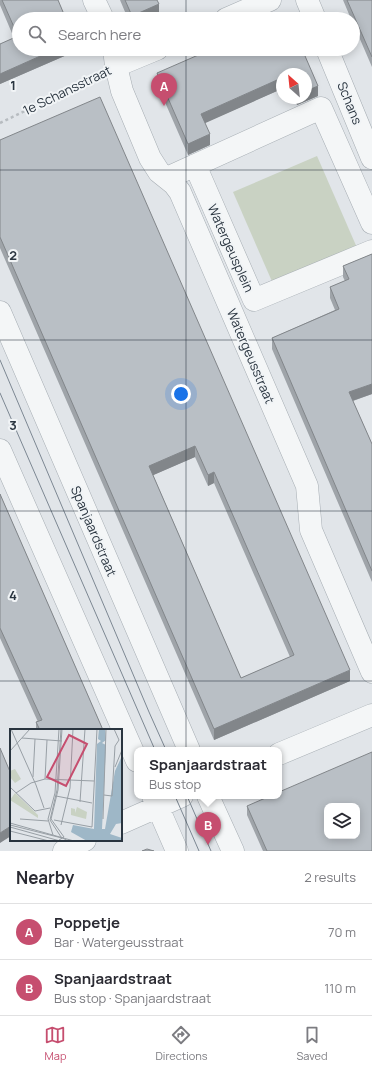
<!DOCTYPE html>
<html lang="en">
<head>
<meta charset="utf-8">
<style>
  :root { --surface:#fff; --page:#f7f7f7; --text:#2b2b33; --muted:#7c7c81; --line:#e1e1e2; --accent:#c64e6f }
  body { margin:0; font-family:Manrope,sans-serif; background:var(--page); color:var(--text) }
  .controls { position:absolute; right:12px; bottom:12px; display:grid; overflow:hidden; border-radius:8px; box-shadow:0 2px 10px #0003 }
  .controls button { width:36px; height:36px; display:grid; place-items:center; padding:0; border:0; border-bottom:1px solid var(--line); background:var(--surface); color:var(--text); font:20px sans-serif }
  .compass { position:absolute; left:276px; top:68px; width:36px; height:36px; border-radius:50%; background:var(--surface); box-shadow:0 2px 10px #0003; rotate:333deg }
  .you { position:absolute; left:181px; top:394px; width:14px; height:14px; margin:-10px; border:3px solid #fff; border-radius:50%; background:#1a73e8; box-shadow:0 0 0 6px #1a73e833 }
  .badge { display:grid; place-items:center; width:26px; height:26px; border-radius:50%; background:var(--accent); color:#fff; font-size:13px; font-weight:700 }
  .pin { position:absolute; translate:-50% -33px; filter:drop-shadow(0 1px 2px #0008) }
  .pin::after { content:''; position:absolute; top:21px; width:14px; height:12px; background:inherit; clip-path:polygon(0 0,100% 0,50% 100%) }
  .popup { position:absolute; left:134px; top:747px; width:148px; height:52px; box-sizing:border-box; display:grid; place-content:center; border-radius:8px; background:var(--surface); filter:drop-shadow(0 1px 3px #0005); font-size:13px; white-space:nowrap; color:var(--muted) }
  .popup b { font-size:15px; color:var(--text) }
  .popup::after { content:''; position:absolute; left:50%; top:100%; margin-left:-8px; border:8px solid transparent; border-top-color:var(--surface) }
  .list { margin:0; padding:0; list-style:none }
  h2 { display:flex; justify-content:space-between; align-items:center; height:52px; margin:0; padding:0 16px; font-size:17px }
  h2 small { font-size:13px; font-weight:400; color:var(--muted) }
  .list li { display:grid; grid-template-columns:26px 1fr auto; gap:12px; align-items:center; box-sizing:border-box; height:56px; padding:0 16px; border-top:1px solid var(--line) }
  .list b { display:block; font-size:15px; white-space:nowrap }
  .list p { margin:0; font-size:13px; white-space:nowrap; color:var(--muted) }
  .list em { font-size:13px; font-style:normal; color:var(--muted) }
  .icon { flex:none; width:22px; height:22px; fill:none; stroke:currentColor; stroke-width:2; stroke-linecap:round; stroke-linejoin:round }
  .map { position:relative; flex:none; width:372px; height:851px; overflow:hidden }
  .search { position:absolute; background:var(--surface); box-shadow:0 2px 10px #0003; left:12px; right:12px; top:12px; height:44px; display:flex; align-items:center; gap:10px; box-sizing:border-box; padding:0 14px; border-radius:22px; color:var(--muted); font-size:15px }
  .sheet { height:164px; background:var(--surface) }
  nav { display:flex; justify-content:space-around; align-items:center; box-sizing:border-box; height:56px; border-top:1px solid var(--line); background:var(--surface); font-size:11px; color:var(--muted) }
  nav a { display:grid; justify-items:center; gap:2px }
  nav .on { color:var(--accent) }
  .map>svg:first-child { display:block }
  .green { fill:#c9d2c3 }
  .lines { fill:none; stroke-linecap:round; stroke-linejoin:round }
  .minor-casing { stroke:#a6adb3; stroke-width:23 }
  .path { stroke:#b7bcc0; stroke-width:2.5; stroke-dasharray:3 3; stroke-linecap:butt }
  .minor { stroke:#f4f6f7; stroke-width:22 }
  .tram { stroke:#7c8792; stroke-width:1 }
  .wall { fill:#9fa4a9; fill-rule:evenodd }
  .shaded-wall { fill:#82868a }
  .building { fill:#b9bfc5; stroke:#82868a; fill-rule:evenodd }
  .grid { fill:none; stroke:#2a3540; stroke-width:1; stroke-opacity:0.55 }
  .labels { text-anchor:middle; stroke-width:4; stroke-linejoin:round; paint-order:stroke }
  .street-label { font-size:13px; fill:#2a3540; stroke:#f1f4f6 }
  .inset-road { fill:none; stroke:#989fa5; stroke-width:1 }
  .view { fill:#c64e6f; fill-opacity:0.15; stroke:#c64e6f; stroke-width:2 }
  .inset-edge { fill:none; stroke:#2a3540; stroke-width:2 }
  .grid-label { font-size:13px; text-anchor:middle; font-weight:bold; fill:#2a3540; stroke:#f1f4f6; stroke-width:4; stroke-linejoin:round; paint-order:stroke }
</style>
</head>
<body>
<div class="map">
<svg width="372" height="851" viewBox="0 0 372 851">
  <rect width="100%" height="100%" fill="#e1e5e9"/>
  <path class="green" d="M317 156 358 250 274 286 233 192Z"/>
  <g class="lines">
    <defs>
      <path id="minor" d="M94 0 103 19
        M307 0 315 19
        M226 19 270 0
        M114 49 116 66 122 91 150 158 159 172 174 184 180 192 307 486 311 530 372 672
        M327 49 372 158
        M116 66 157 49
        M195 165 254 300 372 251
        M167 178 321 108 372 223
        M0 312 189 750
        M0 450 137 761
        M279 754 372 715
        M153 796 177 851
        M208 796 233 851
        M121 823 182 796
        M64 851 85 840"/>
    </defs>
    <use href="#minor" class="minor-casing"/>
    <path class="path" d="M0 123 93 78"/>
    <use href="#minor" class="minor"/>
    <path class="tram" d="M0 360 149 712 166 750
      M0 393 155 750
      M175 796 199 851
      M187 796 211 851"/>
  </g>
  <path class="wall" d="M0 0H58L76 49V51L0 84V44L14 38 0 5Z
    M120 0H157L159 15 151 19H128Z
    M343 0H372V67L353 23V19H351Z
    M302 49 318 96 297 105 293 98H306V74H282L278 95 277 91 204 123 210 145 188 155 157 84V73Z
    M0 140 350 681 214 740 0 248ZM195 457 208 486 214 483 290 657 241 678 153 475Z
    M372 254V394L353 401 372 444V582L272 349V338L335 310 330 298V287L345 281 343 277V266Z
    M0 494 103 730H36V722H38L0 638Z
    M247 806 372 851H263L247 815Z"/>
  <path class="shaded-wall" d="M159 4V15L151 19H132V16Z
    M56 49H76V51L0 84V74Z
    M277 80V91L201 125V114Z
    M282 83V93L278 95V84Z
    M318 86V96L297 105V98H306V91Z
    M210 134V145L188 155V144Z
    M372 384V394L349 402V392Z
    M195 446V457L149 477V466Z
    M214 472V483L208 486V475Z
    M350 670V681L214 740V729Z
    M11 826V836L0 843V833Z"/>
  <path class="building" d="M2 0H58L66 19H19V49H56L0 74V44L18 36Z
    M125 0H157L159 4 132 16Z
    M347 0H372V57Z
    M288 16 289 19H282Z
    M212 49H302L318 86 306 91V74H282V83L278 84 277 80 201 114 210 134 188 144 157 73Z
    M100 97 350 670 214 729 0 237V140ZM195 446 208 475 214 472 294 655 241 678 149 466Z
    M372 254V384L349 392 372 444V571L272 338 339 309 330 287 349 279 343 266Z
    M0 494 103 730H40L36 722 42 720 0 628Z
    M0 748 11 774V826L0 833Z
    M372 752V851H267L247 806 270 796H279V792ZM327 806H357V836H327Z
    M147 849 154 851H142Z"/>
  <path class="grid" d="M186 0V19M186 49V851M0 170H372M0 340H372M0 511H372M0 681H372"/>
  <g class="labels">
    <g class="street-label">
      <text transform="translate(67 90) rotate(-26)" y="5">1e Schansstraat</text>
      <text transform="translate(350 103) rotate(68)" y="5">Schans</text>
      <text transform="translate(231 248) rotate(66)" y="5">Watergeusplein</text>
      <text transform="translate(251 356) rotate(67)" y="5">Watergeusstraat</text>
      <text transform="translate(94 531) rotate(67)" y="5">Spanjaardstraat</text>
    </g>
  </g>
  <g transform="translate(10 729)">
    <rect width="112" height="112" fill="#e1e5e9"/>
    <path d="M5 40 11 50 5 54 0 48V42ZM5 64 28 86V89L0 71ZM67 78 77 83 76 90 61 86V79L65 80V84Z" fill="#c9d2c3"/>
    <path d="M89 0H95L96 11 92 14 96 16 92 100H95L105 42 111 29 112 94 106 95 100 105 112 109V112H77L61 103 63 96 84 100 87 15 91 12 88 10Z" fill="#9eb7c7"/>
    <path class="inset-road" d="M1 0 26 56 34 79M51 0 47 61 40 91 51 108 58 112M12 9 52 12M0 22 20 0M105 38 112 21M23 48 25 10M35 50 37 11M0 58 25 82 40 79M6 64 21 54 35 50 84 52M94 66 102 67 105 17 109 11 104 0M46 67 82 74M70 73 75 0M10 90 38 92M93 90 96 0M44 91 82 98 87 0M0 94 64 112M0 96 52 109M51 96 60 59 63 0M0 98 50 112M0 102 39 112M43 106 38 90 45 64 49 0M49 111 54 108 41 90 48 61 52 0"/>
    <path class="view" d="M59 6 77 15 56 57 37 48Z"/>
    <rect width="112" height="112" class="inset-edge"/>
  </g>
  <g class="grid-label">
    <text x="13" y="90">1</text>
    <text x="13" y="260">2</text>
    <text x="13" y="430">3</text>
    <text x="13" y="600">4</text>
  </g>
</svg>
<div class="controls">
<button><svg class="icon" aria-label="layers" viewBox="0 0 24 24"><path d="M12 4l9 5-9 5-9-5zM3 14l9 5 9-5"/></svg></button>
</div>
<svg class="compass" viewBox="-18 -18 36 36"><path d="M0-13l5 13h-10z" fill="#e53935"/><path d="M0 13l5-13h-10z" fill="#7c7c81"/></svg>
<div class="you"></div>
<div class="pin badge" style="left:164px;top:106px">A</div>
<div class="pin badge" style="left:208px;top:845px">B</div>
<div class="popup"><b>Spanjaardstraat</b>Bus stop</div>
<div class="search"><svg class="icon" aria-label="search" viewBox="0 0 24 24"><circle cx="10" cy="10" r="6"/><path d="M15 15l6 6"/></svg>Search here</div>
</div>
<section class="sheet">
<h2>Nearby<small>2 results</small></h2>
<ul class="list">
<li><span class="badge">A</span><div><b>Poppetje</b><p>Bar · Watergeusstraat</p></div><em>70 m</em></li>
<li><span class="badge">B</span><div><b>Spanjaardstraat</b><p>Bus stop · Spanjaardstraat</p></div><em>110 m</em></li>
</ul>
</section>
<nav>
<a class="on"><svg class="icon" aria-label="map" viewBox="0 0 24 24"><path d="M3 6l6-2 6 2 6-2v14l-6 2-6-2-6 2zM9 4v14M15 6v14"/></svg>Map</a>
<a><svg class="icon" aria-label="directions" viewBox="0 0 24 24"><path d="M12 3l9 9-9 9-9-9zM9 14v-3h6M13 9l2 2-2 2"/></svg>Directions</a>
<a><svg class="icon" aria-label="saved" viewBox="0 0 24 24"><path d="M7 4h10v16l-5-4-5 4z"/></svg>Saved</a>
</nav>
</body>
</html>
